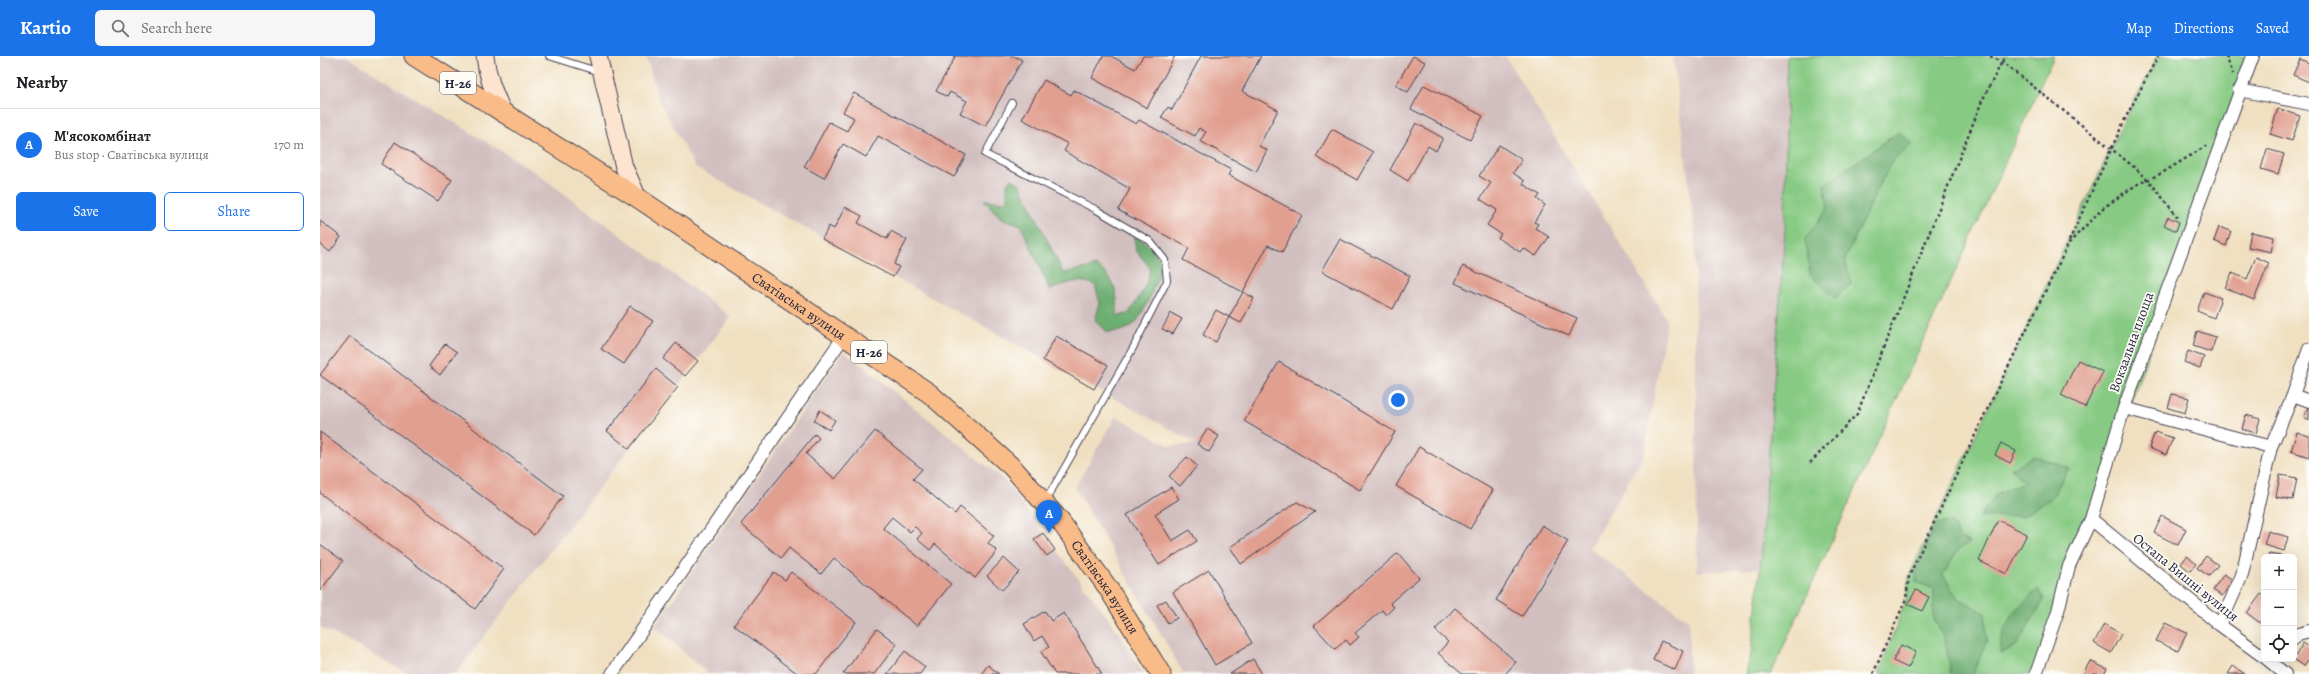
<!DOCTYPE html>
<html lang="en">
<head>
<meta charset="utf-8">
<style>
  :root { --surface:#fff; --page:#f6f6f6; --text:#202124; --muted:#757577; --line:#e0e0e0; --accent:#1a73e8 }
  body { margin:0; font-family:Alegreya,serif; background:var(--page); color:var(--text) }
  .controls { position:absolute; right:12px; bottom:12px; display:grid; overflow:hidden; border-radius:6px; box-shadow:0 4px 16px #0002 }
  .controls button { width:36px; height:36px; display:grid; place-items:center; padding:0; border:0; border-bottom:1px solid var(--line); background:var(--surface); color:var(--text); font:20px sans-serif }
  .you { position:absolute; left:1078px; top:344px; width:14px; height:14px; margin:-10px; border:3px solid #fff; border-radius:50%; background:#1a73e8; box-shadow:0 0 0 6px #1a73e833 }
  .badge { display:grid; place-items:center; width:26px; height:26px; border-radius:50%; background:var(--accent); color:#fff; font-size:13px; font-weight:700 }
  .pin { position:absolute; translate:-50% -33px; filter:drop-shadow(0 1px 2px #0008) }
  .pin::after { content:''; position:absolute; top:21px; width:14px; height:12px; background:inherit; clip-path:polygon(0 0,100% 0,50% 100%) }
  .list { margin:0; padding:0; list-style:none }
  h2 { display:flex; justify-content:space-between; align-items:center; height:52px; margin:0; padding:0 16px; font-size:17px }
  h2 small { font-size:13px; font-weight:400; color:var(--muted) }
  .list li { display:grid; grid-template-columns:26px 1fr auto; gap:12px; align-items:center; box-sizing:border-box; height:72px; padding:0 16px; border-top:1px solid var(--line) }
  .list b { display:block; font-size:15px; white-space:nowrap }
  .list p { margin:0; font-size:13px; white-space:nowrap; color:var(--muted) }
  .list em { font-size:13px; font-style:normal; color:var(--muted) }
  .actions { display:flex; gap:8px; padding:12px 16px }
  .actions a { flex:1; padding:9px 0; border:1px solid var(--accent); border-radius:6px; text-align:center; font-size:14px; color:var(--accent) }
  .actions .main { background:var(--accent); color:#fff }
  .icon { flex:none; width:22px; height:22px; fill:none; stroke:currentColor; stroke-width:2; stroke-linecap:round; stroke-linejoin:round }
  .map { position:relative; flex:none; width:1989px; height:618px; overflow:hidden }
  header { display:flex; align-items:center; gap:24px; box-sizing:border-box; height:56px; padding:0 20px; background:var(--accent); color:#fff }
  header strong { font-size:19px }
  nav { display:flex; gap:22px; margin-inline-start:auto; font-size:14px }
  .search { width:280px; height:36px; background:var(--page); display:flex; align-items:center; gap:10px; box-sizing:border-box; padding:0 14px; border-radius:6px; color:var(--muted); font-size:15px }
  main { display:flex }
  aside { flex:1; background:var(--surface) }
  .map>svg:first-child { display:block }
  .industrial { fill:#d2bfbf }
  .green { fill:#87ca83; stroke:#54765f }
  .forest { fill:#6dae71; stroke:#486856 }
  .building { fill:#e19f90 }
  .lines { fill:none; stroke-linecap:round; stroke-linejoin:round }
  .lane-casing { stroke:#413e4f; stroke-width:8 }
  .street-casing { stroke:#413e4f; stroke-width:14 }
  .secondary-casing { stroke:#413e4f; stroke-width:19 }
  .primary-casing { stroke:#413e4f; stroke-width:21 }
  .path { stroke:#413e4f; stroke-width:2.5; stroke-dasharray:3 3; stroke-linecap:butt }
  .lane { stroke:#fff; stroke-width:6 }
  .street { stroke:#fff; stroke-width:12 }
  .secondary { stroke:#fde4d0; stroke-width:17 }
  .primary { stroke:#f9bc89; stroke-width:19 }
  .labels { text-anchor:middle; stroke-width:3.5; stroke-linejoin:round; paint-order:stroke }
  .shield { fill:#fdfcf7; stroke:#646373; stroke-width:1 }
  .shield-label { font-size:13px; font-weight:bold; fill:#22223b }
  .street-label { font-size:14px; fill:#22223b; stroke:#fdfcf7 }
</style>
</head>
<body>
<header>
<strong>Kartio</strong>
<div class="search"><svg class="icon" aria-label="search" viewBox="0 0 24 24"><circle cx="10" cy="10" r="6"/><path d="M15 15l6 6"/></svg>Search here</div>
<nav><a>Map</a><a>Directions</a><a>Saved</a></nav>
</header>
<main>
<aside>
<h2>Nearby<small></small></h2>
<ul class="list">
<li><span class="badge">A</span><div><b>М'ясокомбінат</b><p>Bus stop · Сватівська вулиця</p></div><em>170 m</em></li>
</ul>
<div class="actions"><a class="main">Save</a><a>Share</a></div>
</aside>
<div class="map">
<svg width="1989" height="618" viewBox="0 0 1989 618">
  <rect width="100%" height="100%" fill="#fdfcf7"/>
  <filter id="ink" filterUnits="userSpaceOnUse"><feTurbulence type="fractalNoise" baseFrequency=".025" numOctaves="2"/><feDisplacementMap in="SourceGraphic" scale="8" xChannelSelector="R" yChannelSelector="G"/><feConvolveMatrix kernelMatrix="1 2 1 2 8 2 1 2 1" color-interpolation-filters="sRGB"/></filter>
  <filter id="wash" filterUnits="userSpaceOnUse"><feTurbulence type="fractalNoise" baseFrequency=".012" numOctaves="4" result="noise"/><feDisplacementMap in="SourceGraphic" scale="16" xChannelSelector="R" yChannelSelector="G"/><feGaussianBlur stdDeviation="0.9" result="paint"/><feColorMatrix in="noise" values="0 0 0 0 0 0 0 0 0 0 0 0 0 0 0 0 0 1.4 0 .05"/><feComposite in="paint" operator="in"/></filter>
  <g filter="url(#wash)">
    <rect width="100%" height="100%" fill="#f0dfc0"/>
    <path class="industrial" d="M0 0H26L215 116 411 261 135 618H90L0 571Z
      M326 0H1185L1347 264 1324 399 1269 492 1369 565V618H864L755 431 796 360 850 390 877 388 375 111 338 42Z
      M1353 0H1467L1464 183 1466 511 1377 516 1375 180Z
      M524 295 684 424 799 577 823 618H388L335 570Z"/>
    <path class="green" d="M1467 0H1734L1451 618H1426L1431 598 1441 506 1465 174Z
      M1838 0H1933L1716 618H1559L1586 543 1589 520 1802 69Z"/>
    <path class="forest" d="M1579 76 1593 88 1573 105 1558 131 1525 204 1532 227 1515 242 1490 219 1485 183 1508 152 1504 129Z
      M692 123 700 128 743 217 776 210C796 222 798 239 797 260L808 258C819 243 827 230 830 212L816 194 814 180C824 186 836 193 840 205 843 216 823 259 815 267 807 275 797 276 787 276L775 264 780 247 775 229C759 222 746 227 730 234L701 169 681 162 664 144 687 146V127Z
      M1714 400 1749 412 1732 442 1703 460 1660 461 1676 438 1704 426 1691 413Z
      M1631 466 1640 481 1650 487 1639 492 1623 519 1637 541 1665 557 1667 584 1653 618H1631L1625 585 1613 560 1614 533 1596 526V512L1616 468Z
      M1718 533 1724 544 1696 590 1680 598C1681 567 1697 552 1718 533Z"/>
    <g id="blocks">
      <path class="building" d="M633 0H694L702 4 665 70 640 57 647 45 630 36 627 41 616 35 635 1Z
        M783 0H791L815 13 823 0H855L827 52 772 22Z
        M881 0H941L922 35 958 54 939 90 947 94 936 116 880 85 886 76 879 72 875 80 841 62 848 51 852 54Z
        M1093 0 1105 6 1088 36 1076 29Z
        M1980 3 1989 7V26L1973 19Z
        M724 24 751 39 754 34 816 68 819 64 911 114 908 119 982 159 962 196 948 189 923 236 863 204 869 192 798 154 810 133 744 95 748 88 702 63Z
        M1104 29 1163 60 1150 84 1091 53Z
        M534 37 646 99 634 121 558 80 546 101 523 88 504 122 484 111 509 66 527 75 534 62 523 56Z
        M1958 53 1980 60 1972 85 1950 78Z
        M1096 67 1123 82 1116 95 1108 90 1088 125 1070 114Z
        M1012 73 1053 96 1037 124 996 101Z
        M75 86 132 124 118 145 61 108Z
        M1179 89 1202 104 1193 117 1205 125 1203 128 1220 139 1217 143 1225 149 1214 166 1218 168 1215 172 1229 181 1216 200 1203 192 1200 196 1178 182 1181 178 1167 169 1177 154 1160 143 1171 127 1159 120Z
        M1947 93 1964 98 1958 118 1941 113Z
        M525 151 542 160 538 167 567 183 571 175 587 184 574 208 579 211 573 221 502 183 509 170 514 173Z
        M1848 161 1859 166 1856 175 1844 169Z
        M0 165 21 181 10 196 0 188Z
        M1899 171 1911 175 1906 190 1894 185Z
        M1931 176 1954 181 1951 196 1928 191Z
        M1020 183 1090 220 1073 253 1002 215Z
        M1936 201 1949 207 1934 244 1905 232 1912 217 1927 223Z
        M1143 210 1257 262 1249 280 1135 227Z
        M923 236 934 242 921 267 909 261Z
        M1884 236 1901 242 1894 262 1877 255Z
        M310 250 333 265 304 308 281 293Z
        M896 254 909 261 896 286 883 279Z
        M851 257 862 263 853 278 842 273Z
        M1877 275 1896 281 1891 296 1873 290Z
        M30 280 243 440 214 479 0 319Z
        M736 280 788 309 774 333 723 304Z
        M356 287 378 305 365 320 343 303Z
        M125 288 137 296 120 319 109 310Z
        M1868 295 1884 301 1880 312 1864 306Z
        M1758 304 1783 316 1765 351 1741 339Z
        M959 306 1075 376 1040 434 924 365Z
        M336 313 358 331 309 393 287 375Z
        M1852 338 1869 342 1865 357 1848 352Z
        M1989 349V364L1984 361Z
        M500 354 515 364 509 374 494 365Z
        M1926 359 1940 363 1936 377 1922 373Z
        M887 373 899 380 889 396 877 388Z
        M555 375 602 413 593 423 635 458 640 451 674 480 668 487 677 495 655 522 615 488 610 494 597 483 602 477 595 471 590 476 572 461 563 472 631 528 597 570 514 502 501 518 469 492 461 502 421 468 495 378 499 382 486 398 515 423Z
        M0 376 184 513 155 553 0 437Z
        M1835 376 1853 382 1846 399 1829 392Z
        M1977 376 1989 380V401L1971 395Z
        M1681 387 1696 395 1690 407 1675 399Z
        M1099 391 1173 434 1150 473 1076 430Z
        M867 401 877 410 860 430 849 420Z
        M1960 419 1977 422 1973 444 1956 441Z
        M851 431 859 443 835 458 852 485 870 474 877 485 839 509 807 459Z
        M977 446 995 456 921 508 910 491Z
        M1842 460 1866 473 1858 489 1834 477Z
        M1678 464 1707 478 1687 518 1659 505Z
        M1222 469 1248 485 1202 560 1176 544Z
        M1948 475 1968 481 1964 495 1944 489Z
        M723 477 735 494 727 500 714 483Z
        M0 488 23 505 0 535Z
        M1078 497 1099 522 1070 547 1074 551 1066 559 1062 554 1035 577 1039 581 1030 589 1026 584 1015 593 994 570Z
        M1949 498 1962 500 1961 501H1948Z
        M1867 500 1876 508 1870 515 1861 508Z
        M1886 500 1898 509 1889 520 1877 512Z
        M684 502 699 516 682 534 667 520Z
        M889 514 932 587 895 609 853 536Z
        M454 516 465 524 471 516 536 566 496 618H478L414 569Z
        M1904 518 1913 524 1902 540 1893 534Z
        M1596 534 1609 541 1602 555 1588 548Z
        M1941 538 1944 540V570L1927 557Z
        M846 544 857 562 848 567 837 549Z
        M1135 552 1196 606 1185 618H1142L1118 597 1128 586 1115 574Z
        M725 555 731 565 744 557 782 618H735L721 596 729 591 722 580 714 585 704 568Z
        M1845 567 1867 577 1858 595 1836 585Z
        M1784 568 1801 578 1791 597 1774 587Z
        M557 573 577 588 554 618H523Z
        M1341 585 1363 595 1355 614 1333 604Z
        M1983 587 1989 591V602L1984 610 1974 603Z
        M1581 589 1596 596 1588 612 1573 605Z
        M585 595 605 611 600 618H567Z
        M933 603 942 618H910Z
        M1770 605 1787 613 1784 618H1763Z
        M668 609 679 618H661Z
        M1913 610 1925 618H1908Z"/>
    </g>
  </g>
  <g filter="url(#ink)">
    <use href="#blocks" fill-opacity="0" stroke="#413e4f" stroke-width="1"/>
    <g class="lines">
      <defs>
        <path id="lane" d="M229 0 280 16
          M692 47 665 98 775 153 830 185 845 204 847 225 813 292 726 444"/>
        <path id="street" d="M1919 34 1989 48
          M1973 339 1989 345
          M1804 352 1951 391
          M1771 463 1900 569 1944 601
          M1900 569 1922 519 1951 391 1973 339 1989 293
          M1974 583 1978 578 1989 575
          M1947 603 1965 618
          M292 618 524 280
          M1716 618 1738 555 1749 510 1771 463 1804 352 1933 0"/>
        <path id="secondary" d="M165 0C167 20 173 36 182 54
          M278 0 304 111 318 142"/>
        <g id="primary">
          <path id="s1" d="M94 0 318 142 609 337 692 411 740 465 788 532 841 618"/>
        </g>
      </defs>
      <use href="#lane" class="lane-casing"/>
      <use href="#street" class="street-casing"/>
      <use href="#secondary" class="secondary-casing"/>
      <use href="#primary" class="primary-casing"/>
      <path class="path" d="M1670 0 1685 8 1814 111 1831 127 1859 163
        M1906 0 1913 18
        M1749 185 1806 61 1838 0
        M1490 407 1537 358 1662 45 1685 0
        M1553 618 1586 543 1589 520 1663 362 1749 187 1783 152 1816 129 1842 117 1886 90"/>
      <use href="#lane" class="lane"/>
      <use href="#street" class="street"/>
      <use href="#secondary" class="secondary"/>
      <use href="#primary" class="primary"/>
    </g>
  </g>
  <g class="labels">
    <g class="shield">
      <rect x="120" y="16" width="36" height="22" rx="3"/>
      <rect x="531" y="285" width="36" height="22" rx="3"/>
    </g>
    <g class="shield-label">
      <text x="138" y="32">Н-26</text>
      <text x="549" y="301">Н-26</text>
    </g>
    <g class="street-label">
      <text dy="5" stroke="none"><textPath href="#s1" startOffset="459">Сватівська вулиця</textPath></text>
      <text transform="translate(1811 286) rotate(-70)" y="5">Вокзальна площа</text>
      <text transform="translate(1866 521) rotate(39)" y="5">Остапа Вишні вулиця</text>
      <text dy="5" stroke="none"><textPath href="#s1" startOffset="879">Сватівська вулиця</textPath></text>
    </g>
  </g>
</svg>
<div class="controls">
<button>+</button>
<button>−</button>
<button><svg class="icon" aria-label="locate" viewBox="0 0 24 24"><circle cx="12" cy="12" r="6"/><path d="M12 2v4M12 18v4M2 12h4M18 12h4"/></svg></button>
</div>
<div class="you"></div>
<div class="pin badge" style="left:729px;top:477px">A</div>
</div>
</main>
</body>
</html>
